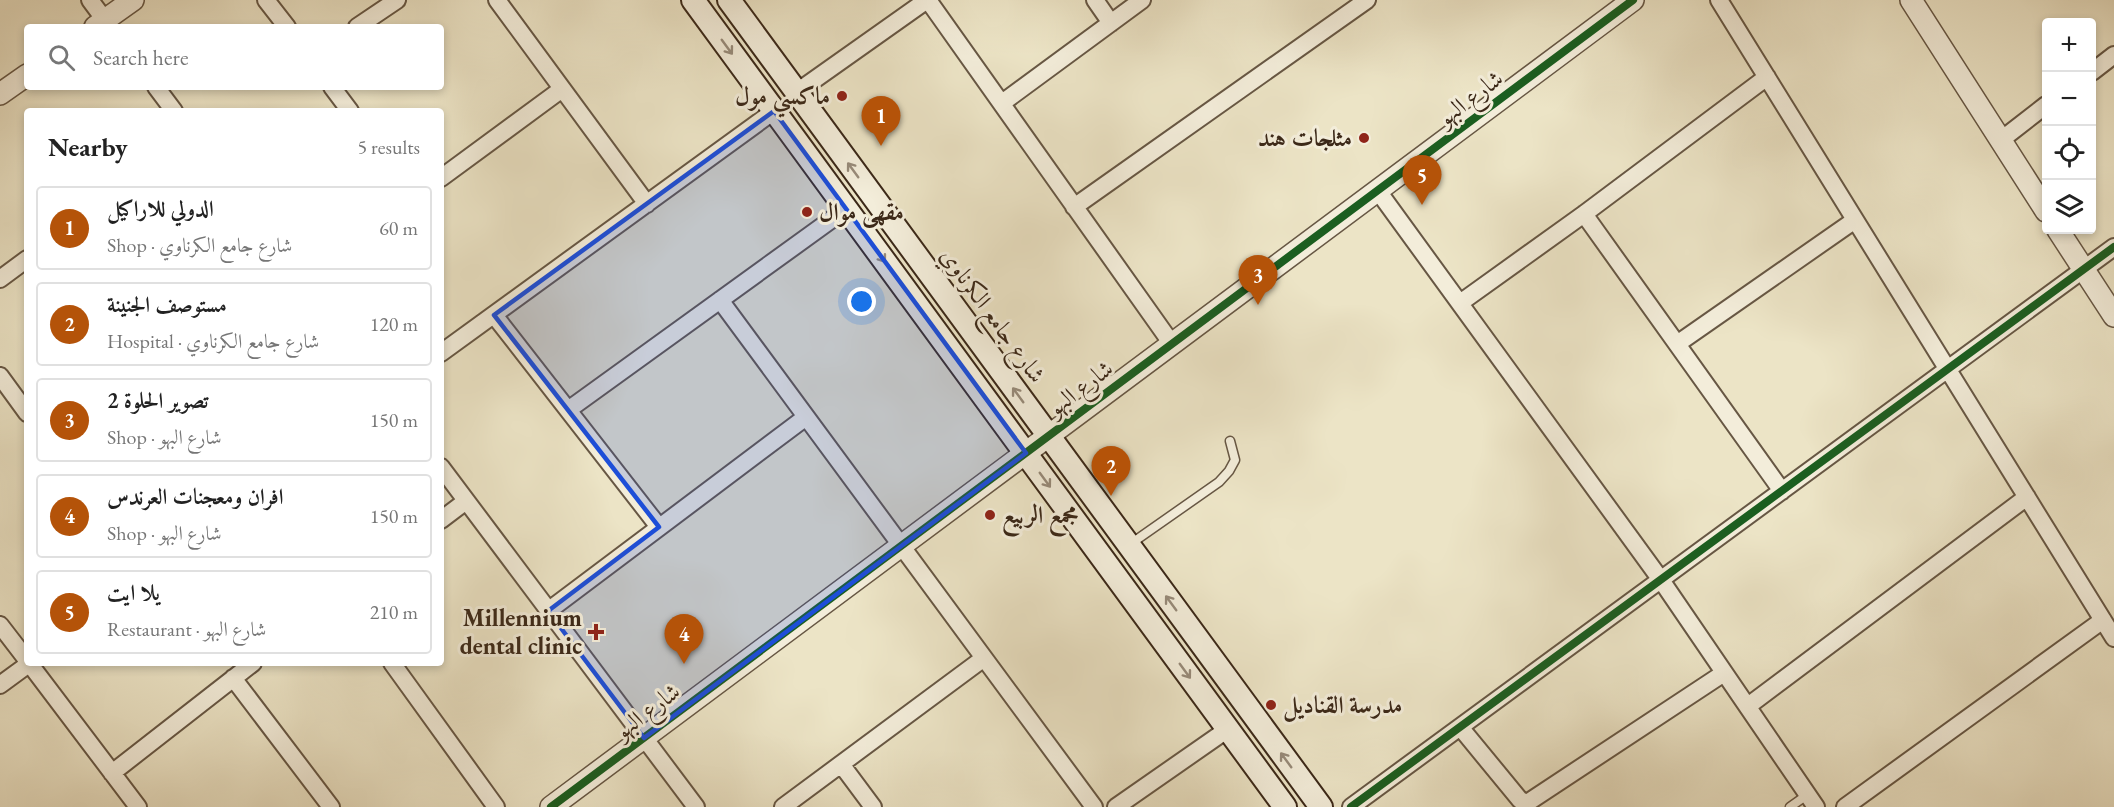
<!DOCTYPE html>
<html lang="en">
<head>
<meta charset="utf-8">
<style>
  :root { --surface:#fff; --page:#f2f2f2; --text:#222; --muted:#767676; --line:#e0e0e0; --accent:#b45309 }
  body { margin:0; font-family:"EB Garamond",Amiri,serif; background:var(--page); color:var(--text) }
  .controls { position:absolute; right:18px; top:18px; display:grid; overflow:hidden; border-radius:6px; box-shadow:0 3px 9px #0003 }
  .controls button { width:54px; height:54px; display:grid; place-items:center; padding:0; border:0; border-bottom:2px solid var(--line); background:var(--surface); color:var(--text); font:30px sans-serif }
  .you { position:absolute; left:862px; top:302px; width:21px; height:21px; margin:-15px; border:4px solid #fff; border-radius:50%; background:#1a73e8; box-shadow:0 0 0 9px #1a73e833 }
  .badge { display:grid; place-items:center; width:39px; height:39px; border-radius:50%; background:var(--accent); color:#fff; font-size:20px; font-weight:700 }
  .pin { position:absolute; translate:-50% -50px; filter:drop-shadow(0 2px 3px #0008) }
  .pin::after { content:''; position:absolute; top:32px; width:21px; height:18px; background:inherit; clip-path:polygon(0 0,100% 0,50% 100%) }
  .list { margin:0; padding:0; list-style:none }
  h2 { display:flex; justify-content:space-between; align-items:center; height:78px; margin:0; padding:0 24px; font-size:26px }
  h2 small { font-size:20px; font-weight:400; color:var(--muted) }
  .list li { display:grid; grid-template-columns:39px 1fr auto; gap:18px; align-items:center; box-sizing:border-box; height:84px; margin:0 12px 12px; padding:0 12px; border:2px solid var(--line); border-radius:6px }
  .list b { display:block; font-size:22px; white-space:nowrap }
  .list p { margin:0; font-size:20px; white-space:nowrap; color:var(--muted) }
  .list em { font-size:20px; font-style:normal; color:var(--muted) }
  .icon { flex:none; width:33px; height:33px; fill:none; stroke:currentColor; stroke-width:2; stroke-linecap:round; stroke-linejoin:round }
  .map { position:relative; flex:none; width:2114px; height:807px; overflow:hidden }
  .search { position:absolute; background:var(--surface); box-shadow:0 3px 9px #0003; left:24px; top:24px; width:420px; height:66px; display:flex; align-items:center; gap:15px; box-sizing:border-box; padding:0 21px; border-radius:6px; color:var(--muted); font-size:22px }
  .panel { position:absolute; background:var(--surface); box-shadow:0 3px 9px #0003; left:24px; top:108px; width:420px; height:558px; border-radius:6px }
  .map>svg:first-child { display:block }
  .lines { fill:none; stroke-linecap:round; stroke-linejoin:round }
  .service-casing { stroke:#675744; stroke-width:11 }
  .minor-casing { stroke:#675744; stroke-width:20 }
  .tertiary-casing { stroke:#675744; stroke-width:24 }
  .secondary-casing { stroke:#3b2818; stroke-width:26 }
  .service { stroke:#f3edda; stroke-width:8 }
  .minor { stroke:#f3edda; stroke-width:16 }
  .tertiary { stroke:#f3edda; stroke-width:21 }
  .secondary { stroke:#f3edda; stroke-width:22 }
  .cycleway-casing { stroke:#f3edda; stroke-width:11 }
  .cycleway { stroke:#1b5e20; stroke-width:8 }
  .oneway { stroke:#978a79 }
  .marked { fill:#1d4ed8; fill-opacity:0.2; stroke:#1d4ed8; stroke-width:4.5; stroke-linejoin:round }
  .poi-dot { fill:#8f2418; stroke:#f3edda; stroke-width:2 }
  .labels { text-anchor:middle; stroke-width:6; stroke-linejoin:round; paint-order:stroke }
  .poi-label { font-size:24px; font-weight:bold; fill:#3b2818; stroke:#f3edda; text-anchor:end }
  .street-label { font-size:24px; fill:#3b2818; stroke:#f3edda }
</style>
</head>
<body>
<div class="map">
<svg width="2114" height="807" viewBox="0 0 2114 807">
  <rect width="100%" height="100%" fill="#ece4c6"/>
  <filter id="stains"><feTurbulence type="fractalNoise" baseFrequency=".00333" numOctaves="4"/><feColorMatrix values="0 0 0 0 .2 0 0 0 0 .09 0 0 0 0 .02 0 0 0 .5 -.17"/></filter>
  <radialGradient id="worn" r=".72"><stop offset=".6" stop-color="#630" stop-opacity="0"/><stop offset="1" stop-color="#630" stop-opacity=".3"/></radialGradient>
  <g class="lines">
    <defs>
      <path id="service" d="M1129 545 1219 482 1229 471 1235 460 1230 441
        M1790 807 1807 795"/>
      <path id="minor" d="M90 0 110 27
        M266 0 287 27
        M497 0 647 204
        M928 0 1172 344
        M1095 0 1111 23
        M1719 0 2114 638
        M357 27 397 0
        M2092 72 2114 55
        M156 87 174 111
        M332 87 350 111
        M797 92 927 0
        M1002 103 1142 0
        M2001 140 2046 105
        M441 178 562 89
        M1378 191 1661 580 1816 807
        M1074 207 1367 0
        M1584 214 1782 491
        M0 279 27 259
        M720 300 1094 807
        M1460 303 1584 214 1767 77
        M494 315 659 527
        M1677 344 1855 220
        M441 353 774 111
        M0 376 27 413
        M568 410 846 209
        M441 467 696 807
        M441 520 466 501
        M548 611 806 417
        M0 625 27 660
        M29 663 138 807
        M392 663 496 807
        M233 678 331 807
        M0 685 30 663
        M1748 706 2027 497
        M1460 727 1520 800 1527 803 1724 673
        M841 764 873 807
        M112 773 253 663
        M783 807 984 658
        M1116 807 1228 729
        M1351 807 2114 247
        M1845 807 2103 620"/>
      <path id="tertiary" d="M1911 0 2046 211
        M95 27 133 0
        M0 94 27 75
        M2058 230 2114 316
        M551 807 1633 0"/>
      <path id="secondary" d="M693 0 1285 807
        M729 0 1321 807"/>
    </defs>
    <use href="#service" class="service-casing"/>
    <use href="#minor" class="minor-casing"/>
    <use href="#tertiary" class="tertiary-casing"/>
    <use href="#secondary" class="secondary-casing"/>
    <use href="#service" class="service"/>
    <use href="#minor" class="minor"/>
    <use href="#tertiary" class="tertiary"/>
    <use href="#secondary" class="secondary"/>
    <defs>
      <path id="cycleway" d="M551 807 1633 0
        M1351 807 2114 247"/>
    </defs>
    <use href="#cycleway" class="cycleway-casing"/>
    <use href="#cycleway" class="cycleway"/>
  </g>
  <defs><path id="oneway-shaft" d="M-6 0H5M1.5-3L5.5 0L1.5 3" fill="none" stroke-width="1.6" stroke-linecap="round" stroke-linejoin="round" transform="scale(1.5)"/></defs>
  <g class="oneway">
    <use href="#oneway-shaft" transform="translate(727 47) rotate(54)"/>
    <use href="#oneway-shaft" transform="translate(853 170) rotate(-126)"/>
    <use href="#oneway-shaft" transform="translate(880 255) rotate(54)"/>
    <use href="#oneway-shaft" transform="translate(1018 395) rotate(-126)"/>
    <use href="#oneway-shaft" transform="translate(1045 480) rotate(54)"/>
    <use href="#oneway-shaft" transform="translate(1171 603) rotate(-126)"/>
    <use href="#oneway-shaft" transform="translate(1185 671) rotate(54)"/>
    <use href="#oneway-shaft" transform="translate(1286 760) rotate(-126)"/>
  </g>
  <path class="marked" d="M774 111 1026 453 644 738 548 611 659 527 494 315Z"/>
  <g class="poi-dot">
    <circle cx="842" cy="96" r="6"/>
    <circle cx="1364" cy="138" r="6"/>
    <circle cx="807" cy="212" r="6"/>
    <circle cx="990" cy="515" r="6"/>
    <path d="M593 623h6v6h6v6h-6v6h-6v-6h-6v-6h6z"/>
    <circle cx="1271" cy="705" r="6"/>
  </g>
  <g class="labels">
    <g class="poi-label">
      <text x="830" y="104">ماكسي مول</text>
      <text x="1352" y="146">مثلجات هند</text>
      <text x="819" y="220" text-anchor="start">مقهى موال</text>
      <text x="1002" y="523" text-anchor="start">مجمع الربيع</text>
      <text x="582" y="626">Millennium<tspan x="582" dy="28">dental clinic</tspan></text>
      <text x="1283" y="713" text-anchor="start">مدرسة القناديل</text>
    </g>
    <g class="street-label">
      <text transform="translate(1470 98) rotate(-37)" y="8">شارع البهو</text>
      <text transform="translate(993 315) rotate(54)" y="8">شارع جامع الكرناوي</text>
      <text transform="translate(1080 388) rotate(-37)" y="8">شارع البهو</text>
      <text transform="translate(647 711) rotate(-37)" y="8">شارع البهو</text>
    </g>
  </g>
  <rect width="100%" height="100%" filter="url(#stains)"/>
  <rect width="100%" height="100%" fill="url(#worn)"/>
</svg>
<div class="controls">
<button>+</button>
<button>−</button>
<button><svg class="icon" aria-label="locate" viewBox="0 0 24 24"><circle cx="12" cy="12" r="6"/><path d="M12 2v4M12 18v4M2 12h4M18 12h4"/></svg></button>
<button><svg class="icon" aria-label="layers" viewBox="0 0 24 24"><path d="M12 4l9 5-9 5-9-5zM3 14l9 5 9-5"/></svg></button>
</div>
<div class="you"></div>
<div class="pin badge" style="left:881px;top:146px">1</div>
<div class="pin badge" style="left:1111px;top:496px">2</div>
<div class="pin badge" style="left:1258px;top:305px">3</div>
<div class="pin badge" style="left:684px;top:664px">4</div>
<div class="pin badge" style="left:1422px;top:205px">5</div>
<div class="search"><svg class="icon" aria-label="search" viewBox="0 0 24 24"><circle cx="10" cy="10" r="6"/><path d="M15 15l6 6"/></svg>Search here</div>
<section class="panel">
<h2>Nearby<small>5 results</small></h2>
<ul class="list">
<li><span class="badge">1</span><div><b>الدولي للاراكيل</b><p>Shop · شارع جامع الكرناوي</p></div><em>60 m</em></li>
<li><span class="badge">2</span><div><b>مستوصف الجنينة</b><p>Hospital · شارع جامع الكرناوي</p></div><em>120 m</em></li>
<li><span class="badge">3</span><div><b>تصوير الحلوة 2</b><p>Shop · شارع البهو</p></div><em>150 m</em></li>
<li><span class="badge">4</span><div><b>افران ومعجنات العرندس</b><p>Shop · شارع البهو</p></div><em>150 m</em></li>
<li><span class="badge">5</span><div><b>يلا ايت</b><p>Restaurant · شارع البهو</p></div><em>210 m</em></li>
</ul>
</section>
</div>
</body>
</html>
